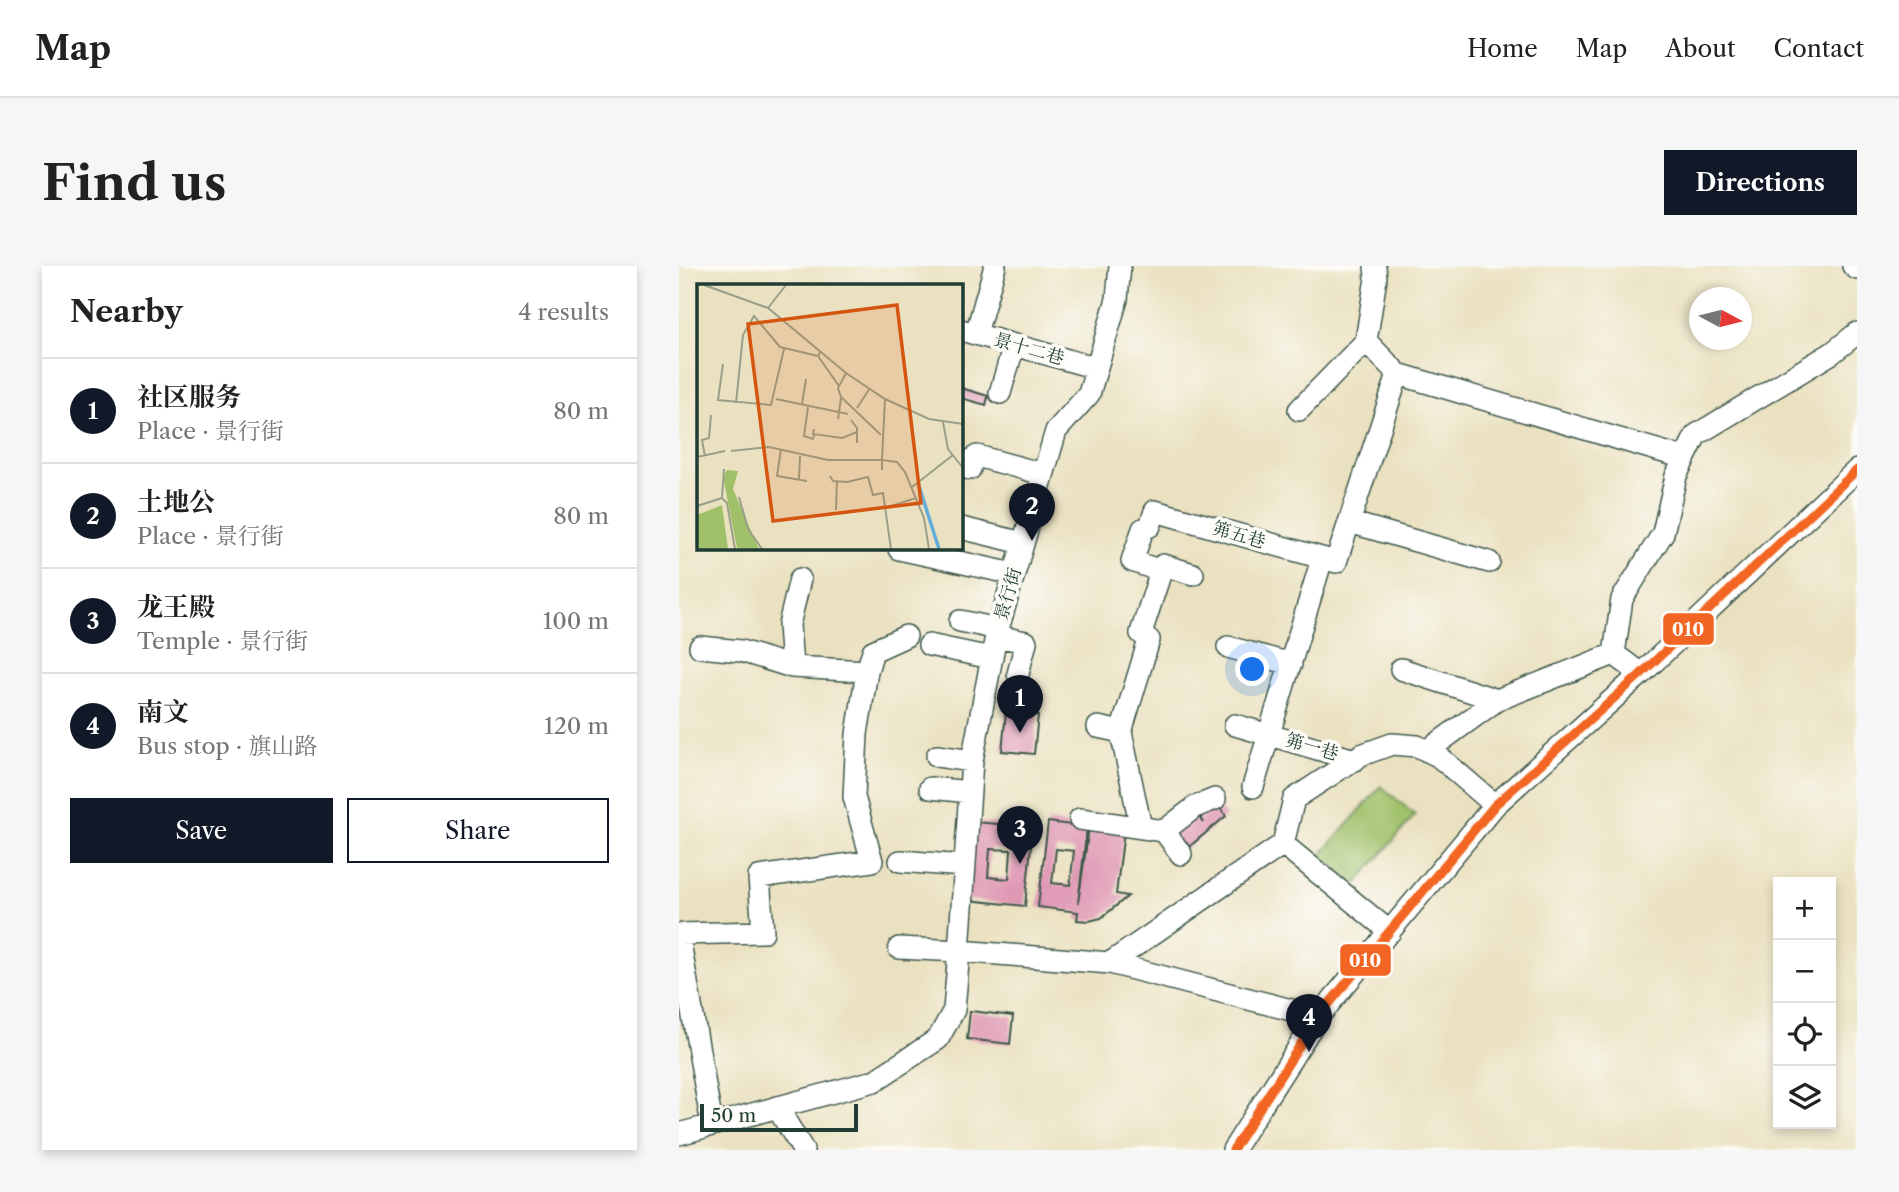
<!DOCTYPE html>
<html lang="en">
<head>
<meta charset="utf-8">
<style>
  :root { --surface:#fff; --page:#f6f6f6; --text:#222; --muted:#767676; --line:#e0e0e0; --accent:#111827 }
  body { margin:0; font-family:"Libre Caslon Text","Noto Serif SC",serif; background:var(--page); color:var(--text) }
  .controls { position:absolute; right:21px; bottom:21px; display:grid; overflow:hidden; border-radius:0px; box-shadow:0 4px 10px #0003 }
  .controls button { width:63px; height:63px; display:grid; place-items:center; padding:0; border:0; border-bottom:2px solid var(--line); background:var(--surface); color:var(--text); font:35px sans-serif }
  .compass { position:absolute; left:1010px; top:21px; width:63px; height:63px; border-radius:50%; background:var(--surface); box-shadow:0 4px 10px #0003; rotate:97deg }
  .scale { position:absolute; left:21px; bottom:18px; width:158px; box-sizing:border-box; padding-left:7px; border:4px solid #1f3d34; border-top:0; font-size:19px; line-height:24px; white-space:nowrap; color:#1f3d34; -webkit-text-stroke:5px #fdfcf7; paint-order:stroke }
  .you { position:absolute; left:574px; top:404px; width:24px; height:24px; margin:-18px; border:5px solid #fff; border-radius:50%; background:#1a73e8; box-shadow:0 0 0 10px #1a73e833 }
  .badge { display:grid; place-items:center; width:46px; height:46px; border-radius:50%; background:var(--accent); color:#fff; font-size:23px; font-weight:700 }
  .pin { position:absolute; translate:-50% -58px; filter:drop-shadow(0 2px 4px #0008) }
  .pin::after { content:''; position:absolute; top:37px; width:24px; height:21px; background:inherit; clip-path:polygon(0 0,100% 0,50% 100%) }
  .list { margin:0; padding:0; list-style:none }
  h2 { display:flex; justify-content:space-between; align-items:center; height:91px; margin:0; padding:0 28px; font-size:30px }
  h2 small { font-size:23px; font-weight:400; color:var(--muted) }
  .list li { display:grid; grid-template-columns:46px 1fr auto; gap:21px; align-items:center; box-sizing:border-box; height:105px; padding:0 28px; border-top:2px solid var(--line) }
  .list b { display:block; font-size:26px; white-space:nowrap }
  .list p { margin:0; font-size:23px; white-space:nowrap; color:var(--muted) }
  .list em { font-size:23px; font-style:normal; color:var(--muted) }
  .actions { display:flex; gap:14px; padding:21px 28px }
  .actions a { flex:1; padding:16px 0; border:2px solid var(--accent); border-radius:0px; text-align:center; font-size:24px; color:var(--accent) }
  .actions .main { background:var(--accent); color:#fff }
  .icon { flex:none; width:38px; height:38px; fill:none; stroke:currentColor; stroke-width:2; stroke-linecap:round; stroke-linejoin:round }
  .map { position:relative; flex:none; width:1178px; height:884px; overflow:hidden; border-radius:0px }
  header { display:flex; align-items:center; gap:42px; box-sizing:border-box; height:98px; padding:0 35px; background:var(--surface); border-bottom:2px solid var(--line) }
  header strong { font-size:33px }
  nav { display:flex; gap:38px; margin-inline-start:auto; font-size:24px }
  .intro { display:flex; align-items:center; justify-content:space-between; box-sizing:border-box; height:168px; padding:0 42px }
  h1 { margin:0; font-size:49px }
  .button { padding:18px 32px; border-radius:0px; background:var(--accent); color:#fff; font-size:24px; font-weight:700 }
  main { display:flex; gap:42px; padding:0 42px }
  aside { flex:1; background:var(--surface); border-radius:0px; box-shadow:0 4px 10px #0003 }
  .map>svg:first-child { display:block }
  .garden { fill:#a0c16a; stroke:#607f4f; stroke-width:2 }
  .building { fill:#df98b4; fill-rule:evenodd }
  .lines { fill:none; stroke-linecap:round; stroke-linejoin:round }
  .minor-casing { stroke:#3d5649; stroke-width:24 }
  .minor { stroke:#fff; stroke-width:21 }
  .bus-1-casing { stroke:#fdfcf7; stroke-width:14 }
  .bus-1 { stroke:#f26522; stroke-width:9 }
  .labels { text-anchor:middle; stroke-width:7; stroke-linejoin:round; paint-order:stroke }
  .street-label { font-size:18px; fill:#1f3d34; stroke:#fdfcf7 }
  .inset-river { fill:none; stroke:#63addb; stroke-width:3.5 }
  .inset-road { fill:none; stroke:#999f88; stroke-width:2 }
  .view { fill:#d45610; fill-opacity:0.15; stroke:#d45610; stroke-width:3.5 }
  .inset-edge { fill:none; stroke:#1f3d34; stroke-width:3.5 }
  .line-badge { stroke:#fdfcf7; stroke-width:2.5 }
  .badge-label { font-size:19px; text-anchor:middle; font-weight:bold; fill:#fff }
</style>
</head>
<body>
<header>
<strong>Map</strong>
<nav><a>Home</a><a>Map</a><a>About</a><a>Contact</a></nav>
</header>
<div class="intro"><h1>Find us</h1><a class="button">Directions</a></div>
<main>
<aside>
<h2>Nearby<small>4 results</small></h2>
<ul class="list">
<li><span class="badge">1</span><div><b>社区服务</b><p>Place · 景行街</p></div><em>80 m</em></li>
<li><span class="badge">2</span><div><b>土地公</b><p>Place · 景行街</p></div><em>80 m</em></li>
<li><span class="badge">3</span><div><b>龙王殿</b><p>Temple · 景行街</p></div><em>100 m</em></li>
<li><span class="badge">4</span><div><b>南文</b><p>Bus stop · 旗山路</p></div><em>120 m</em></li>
</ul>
<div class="actions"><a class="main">Save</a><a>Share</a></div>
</aside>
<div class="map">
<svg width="1178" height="884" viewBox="0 0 1178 884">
  <rect width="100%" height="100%" fill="#fdfcf7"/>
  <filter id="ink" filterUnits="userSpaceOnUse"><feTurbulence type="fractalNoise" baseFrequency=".0143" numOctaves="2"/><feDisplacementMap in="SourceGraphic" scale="14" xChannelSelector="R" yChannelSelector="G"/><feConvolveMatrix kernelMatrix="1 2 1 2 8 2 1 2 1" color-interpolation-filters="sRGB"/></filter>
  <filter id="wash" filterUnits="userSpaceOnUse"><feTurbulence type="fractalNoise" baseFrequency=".00686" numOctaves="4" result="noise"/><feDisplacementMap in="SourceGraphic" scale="28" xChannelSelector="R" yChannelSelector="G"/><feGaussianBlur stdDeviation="1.57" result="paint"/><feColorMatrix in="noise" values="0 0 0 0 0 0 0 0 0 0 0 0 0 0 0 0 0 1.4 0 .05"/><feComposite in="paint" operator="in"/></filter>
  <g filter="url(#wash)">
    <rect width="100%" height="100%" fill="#eae1c0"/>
    <path class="garden" d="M702 520 736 549 676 619 642 589Z"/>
    <g id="blocks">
      <path class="building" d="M282 122 309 130 307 139 282 132Z
        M327 446 359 449 355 488 323 485Z
        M537 536 547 550 505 585 491 568 517 547 525 557 520 548Z
        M296 556 354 561 346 640 289 634ZM311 583 332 584 330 613 309 611Z
        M369 556 408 561 399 637 410 562 445 566 437 628 449 630 422 652 410 655 398 654 399 646 359 641ZM377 583 395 585 391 619 373 617Z
        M291 745 334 750 331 778 288 773Z"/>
    </g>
  </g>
  <g filter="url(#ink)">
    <use href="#blocks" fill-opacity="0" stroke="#3d5649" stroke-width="2"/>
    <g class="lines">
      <defs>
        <path id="minor" d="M696 0 697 12 687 75 719 108 1005 192
          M1174 0 1178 3
          M282 64 417 102
          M297 68 316 0
          M321 127 335 79
          M620 144 687 75
          M282 200 291 203 293 194 298 190 364 208
          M670 256 810 296
          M282 262 344 277
          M220 283 335 308
          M482 305 453 295 464 263 471 260 476 245 657 296 719 108
          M281 355 319 363
          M317 370 347 376 339 408
          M250 379 312 392
          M21 381 62 385 113 401 188 405
          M549 381 612 398
          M935 388 943 333 984 267 997 210 1017 169 1153 87 1178 67
          M113 401 110 359 121 313
          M722 403 818 434
          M556 459 676 494
          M419 461 442 466
          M748 485 818 434 935 388 962 408
          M258 490 293 495
          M574 521 643 293
          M251 522 291 526
          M401 553 485 565 502 588
          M462 562 442 466 470 374 462 367 484 299 514 308
          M485 565 516 541 536 533
          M604 578 711 666
          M221 595 285 600
          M0 668 84 666 80 611 193 595 175 531 178 468 188 405 194 385 227 370
          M0 671 33 859
          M220 682 280 685 293 495 317 370 377 165 410 128 438 33 441 0
          M431 697 604 578 615 533 682 489 713 478 738 480 759 490 816 539
          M98 841 124 884
          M0 868 195 815 259 773 275 744 280 685 431 697 639 751
          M554 884 639 751 816 539 962 408 1178 204"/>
      </defs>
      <use href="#minor" class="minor-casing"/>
      <use href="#minor" class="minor"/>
      <defs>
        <path id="bus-1" d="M554 884 639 751 816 539 962 408 1178 204"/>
      </defs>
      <use href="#bus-1" class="bus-1-casing"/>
      <use href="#bus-1" class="bus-1"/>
    </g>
  </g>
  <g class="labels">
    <g class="street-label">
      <text transform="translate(350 83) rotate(16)" y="6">景十二巷</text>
      <text transform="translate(560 269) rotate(16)" y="6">笰五巷</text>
      <text transform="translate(329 328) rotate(-74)" y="6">景行街</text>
      <text transform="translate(633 481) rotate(16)" y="6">笰一巷</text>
    </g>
  </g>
  <g transform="translate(18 18)">
    <rect width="266" height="266" fill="#eae1c0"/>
    <path d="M25 221 31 265H0V231Z" fill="#a0c16a"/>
    <path d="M30 186 41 187 36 205 62 265 40 264 26 193Z" fill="#a0c16a"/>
    <path class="inset-river" d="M222 202 242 265"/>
    <path class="inset-road" d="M7 1 71 24 149 89 188 115 232 135 266 140M71 24 89 1M124 67 121 72 142 102M26 80 21 116 74 121 87 65M149 89 141 104 144 113 184 151M79 115 151 130M188 115 185 176 200 178 208 188 227 234 232 265M39 119 46 51 57 32 83 63 121 72M105 120 109 95M111 123 107 152 116 155 117 151M160 124 173 104M141 135 144 114M154 136 160 144V159M246 138 251 165 266 184M117 145 116 150 145 154 160 148M84 165 80 192 110 197M34 167 72 163 131 176H185V186M8 172 5 156 12 154 14 131M0 173 28 167M27 185 25 214 30 219 38 265M133 192 136 197 150 198 171 193 176 211 186 209 194 265M102 195 103 172M215 203 256 171M42 213 51 245 65 265M0 222 25 214M188 224 219 214M139 226 140 197"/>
    <path class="view" d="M200 21 224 219 76 237 51 40Z"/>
    <rect width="266" height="266" class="inset-edge"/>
  </g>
  <g class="line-badge">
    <rect x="983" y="346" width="53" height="34" rx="7" fill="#f26522"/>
    <rect x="660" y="677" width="53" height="34" rx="7" fill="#f26522"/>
  </g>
  <g class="badge-label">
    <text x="1009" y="370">010</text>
    <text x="686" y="701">010</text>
  </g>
</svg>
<div class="controls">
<button>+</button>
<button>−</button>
<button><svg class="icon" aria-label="locate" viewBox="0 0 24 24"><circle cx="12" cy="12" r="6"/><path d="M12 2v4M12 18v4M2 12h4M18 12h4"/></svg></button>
<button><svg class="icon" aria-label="layers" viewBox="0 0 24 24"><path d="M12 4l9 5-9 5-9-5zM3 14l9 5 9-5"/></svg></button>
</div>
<svg class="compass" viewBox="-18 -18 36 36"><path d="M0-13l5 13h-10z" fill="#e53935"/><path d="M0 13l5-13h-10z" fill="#767676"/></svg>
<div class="scale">50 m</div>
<div class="you"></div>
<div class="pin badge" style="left:341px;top:467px">1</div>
<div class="pin badge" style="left:353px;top:275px">2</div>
<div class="pin badge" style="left:341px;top:598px">3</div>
<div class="pin badge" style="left:630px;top:786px">4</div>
</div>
</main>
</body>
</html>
